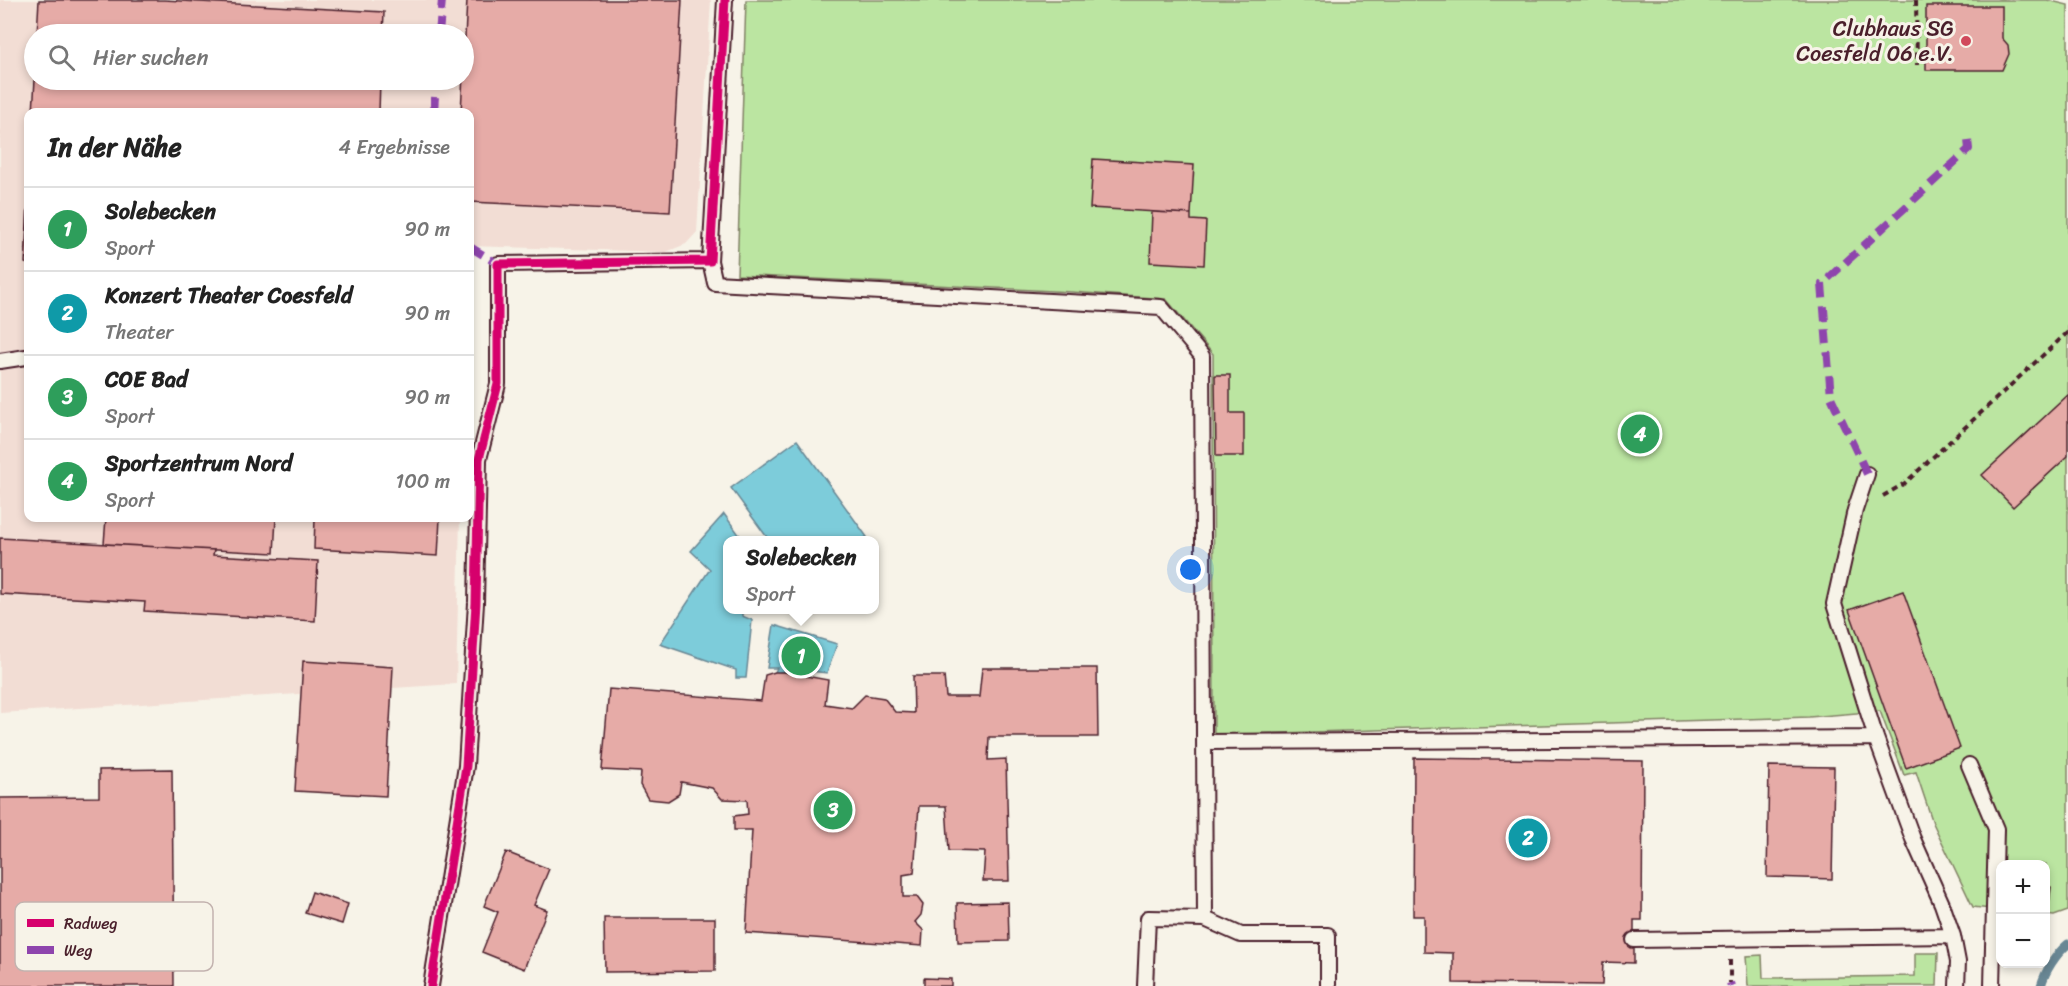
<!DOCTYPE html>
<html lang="de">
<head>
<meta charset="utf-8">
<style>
  :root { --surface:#fff; --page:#f6f6f6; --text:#222; --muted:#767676; --line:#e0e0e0; --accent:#d1495b }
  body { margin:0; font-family:Sriracha,sans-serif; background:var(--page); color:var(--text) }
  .controls { position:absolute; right:18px; bottom:18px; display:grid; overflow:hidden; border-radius:12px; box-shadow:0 3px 9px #0003 }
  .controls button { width:54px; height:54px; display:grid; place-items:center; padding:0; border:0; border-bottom:2px solid var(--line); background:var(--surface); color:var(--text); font:30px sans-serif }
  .you { position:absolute; left:1191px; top:570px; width:21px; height:21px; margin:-15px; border:4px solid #fff; border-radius:50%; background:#1a73e8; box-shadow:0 0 0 9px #1a73e833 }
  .badge { display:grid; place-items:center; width:39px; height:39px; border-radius:50%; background:var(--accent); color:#fff; font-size:20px; font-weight:700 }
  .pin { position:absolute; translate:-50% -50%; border:3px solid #fff; box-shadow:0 2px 6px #0006 }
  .popup { position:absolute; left:723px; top:536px; width:156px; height:78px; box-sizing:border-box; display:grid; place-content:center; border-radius:12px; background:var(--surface); filter:drop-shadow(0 2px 4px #0005); font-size:20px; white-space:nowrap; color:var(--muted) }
  .popup b { font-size:22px; color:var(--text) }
  .popup::after { content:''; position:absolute; left:50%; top:100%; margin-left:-12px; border:12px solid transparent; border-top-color:var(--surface) }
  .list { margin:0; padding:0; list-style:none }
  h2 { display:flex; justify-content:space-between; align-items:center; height:78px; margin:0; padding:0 24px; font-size:26px }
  h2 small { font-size:20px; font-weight:400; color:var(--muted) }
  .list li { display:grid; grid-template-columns:39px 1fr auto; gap:18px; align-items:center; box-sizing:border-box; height:84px; padding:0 24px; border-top:2px solid var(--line) }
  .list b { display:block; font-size:22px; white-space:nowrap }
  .list p { margin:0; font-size:20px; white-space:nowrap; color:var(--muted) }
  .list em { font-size:20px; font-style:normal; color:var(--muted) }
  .icon { flex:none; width:33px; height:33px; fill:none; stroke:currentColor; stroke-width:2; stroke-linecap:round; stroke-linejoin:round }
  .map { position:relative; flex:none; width:2068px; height:986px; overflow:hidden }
  .search { position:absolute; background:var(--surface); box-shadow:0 3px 9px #0003; left:24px; top:24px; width:450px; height:66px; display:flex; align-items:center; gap:15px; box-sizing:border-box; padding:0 21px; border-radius:33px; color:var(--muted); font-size:22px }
  .panel { position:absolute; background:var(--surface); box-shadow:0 3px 9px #0003; left:24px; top:108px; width:450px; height:414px; border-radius:12px }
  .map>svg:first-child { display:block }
  .built { fill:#f2ddd4; fill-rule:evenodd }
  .green { fill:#bbe5a1; stroke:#828266; stroke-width:1.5 }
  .water { fill:#7dccda; stroke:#698794; stroke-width:1.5 }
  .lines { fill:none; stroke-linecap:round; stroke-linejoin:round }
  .stream { stroke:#698794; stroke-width:9 }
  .building { fill:#e6aba7; stroke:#4a1f2b; stroke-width:1.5 }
  .lane-casing { stroke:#4a1f2b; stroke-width:18 }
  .path { stroke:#4a1f2b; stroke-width:4; stroke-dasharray:6 4.5; stroke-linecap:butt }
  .lane { stroke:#f7f3e8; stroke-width:14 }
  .quiet { stroke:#8e44ad; stroke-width:8; stroke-dasharray:15 8; stroke-linecap:butt }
  .cycleway-casing { stroke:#f7f3e8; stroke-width:13 }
  .cycleway { stroke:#d6006c; stroke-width:9 }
  .poi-dot { fill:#d1495b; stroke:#f7f3e8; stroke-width:2 }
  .labels { text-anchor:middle; stroke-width:6; stroke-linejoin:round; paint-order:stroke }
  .poi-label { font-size:22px; fill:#4a1f2b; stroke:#f7f3e8; text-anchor:end }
  .key { fill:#f7f3e8; stroke:#c3b3af; stroke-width:1.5 }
  .key-label { font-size:16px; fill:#4a1f2b }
</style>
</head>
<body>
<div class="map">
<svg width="2068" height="986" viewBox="0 0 2068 986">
  <rect width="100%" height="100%" fill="#f7f3e8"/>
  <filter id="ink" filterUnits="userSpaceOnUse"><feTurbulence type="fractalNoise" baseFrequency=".0167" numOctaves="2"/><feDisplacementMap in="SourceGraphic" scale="12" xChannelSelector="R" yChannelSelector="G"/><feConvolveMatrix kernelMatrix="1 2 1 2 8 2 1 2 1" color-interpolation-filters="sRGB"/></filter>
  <g filter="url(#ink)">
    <path class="built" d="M0 0H711L697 232 686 244 666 252 470 246V112H28V518H460L456 684 0 713ZM34 34H464V80H34Z"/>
    <path class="green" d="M746 0H2047L2068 5V911L2054 916 2046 915V864H2000V910L1973 907 1933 823 1916 772 1904 775 1880 711 1809 717 1214 735 1213 354 1166 299 1072 292 737 275Z
      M1915 953H1938L1937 986H1748L1746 956 1762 955 1763 978 1915 976Z"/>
    <path class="water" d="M797 440 867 537 861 540H769L731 488Z
      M724 514 743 540H728V610H750L742 613V616L752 620 746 678H736V670L660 644 710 569 691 551Z
      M774 625 837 644 827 673 784 668 787 683H778L775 672 777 668H767Z"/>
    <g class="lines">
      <path class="stream" d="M2041 986C2045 971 2056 954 2068 944"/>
    </g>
    <path class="building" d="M39 0H164L384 12 383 34H37Z
      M467 0H682L670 212 470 202V112H461Z
      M1926 6H2002V38L2008 45 2009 54 2002 70H1926Z
      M35 80H380L379 112H33Z
      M1093 159 1194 165 1191 214 1090 208Z
      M28 202V264L25 263Z
      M1152 212 1191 214V220L1206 221 1204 265 1150 262Z
      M1215 375H1230V413H1244V456H1216Z
      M2068 395V456L2013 507 1982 475Z
      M106 518H276L274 553 104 544Z
      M315 518H440L438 556 314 549Z
      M0 538 214 550 213 555 318 561 315 621 144 611 145 602 0 594Z
      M1903 591 1960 748 1906 768 1849 610Z
      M303 661 393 667 386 796 295 791Z
      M982 668H1097L1098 737H989L988 760 1006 759 1009 881H983L985 852 949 851 946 806H919L914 873 903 875V897H917L923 905 921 915 915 922 923 930 922 946 746 933 752 830H734V816L748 814 747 800 722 799 712 788 681 782 679 794 668 801 648 799 640 785 641 772 602 770 609 689 761 701 765 675 775 672H784L828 680 825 704 852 708 865 695 884 698 895 712 914 713 913 676H944L946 697H979Z
      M1414 758 1643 761 1642 920H1634V963L1603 962 1602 985 1453 983V953L1424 952V916H1413Z
      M1769 766 1834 767 1832 879 1767 877Z
      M172 769 174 986H0V798L99 797V770Z
      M506 852 549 869 534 905 547 910 524 969 482 952 498 912 484 906Z
      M2046 886 2051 887 2048 914H2046Z
      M312 892 348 904 342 924 305 913Z
      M1008 902 1009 941 958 942 957 903Z
      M604 918H715V971L605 972Z
      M924 978 951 979V986H924Z"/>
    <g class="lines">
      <defs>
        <path id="lane" d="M710 261 715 283 1161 307 1202 356 1205 919 1148 918 1145 986
          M0 361 26 357
          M1867 474 1855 510 1834 604 1876 738 1913 839 1942 904 1953 936 1958 962 1957 986
          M1205 742 1876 738
          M1969 765 1996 829 1992 986
          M1205 919 1241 935H1328V986
          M1634 940 1953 936
          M431 986 466 766 476 603 479 459 498 384V264L710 261 725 0"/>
      </defs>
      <use href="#lane" class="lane-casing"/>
      <path class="path" d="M1916 0 1917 65
        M1883 496 1905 483 2068 332
        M1730 960V983"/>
      <use href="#lane" class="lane"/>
      <path class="quiet" d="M439 34 442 0
        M434 112 436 80
        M470 247 498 264
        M1867 474 1831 397 1822 284 1969 149 1968 140
        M1730 983 1731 986"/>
      <defs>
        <path id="cycleway" d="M431 986 466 766 476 603 479 459 498 384V264L710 261 725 0"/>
      </defs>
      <use href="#cycleway" class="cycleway-casing"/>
      <use href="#cycleway" class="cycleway"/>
    </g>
  </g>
  <circle class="poi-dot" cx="1966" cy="41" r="6"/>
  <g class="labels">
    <g class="poi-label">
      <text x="1954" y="36">Clubhaus SG<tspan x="1954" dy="25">Coesfeld 06 e.V.</tspan></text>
    </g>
  </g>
  <rect x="15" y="902" width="198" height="69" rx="9" class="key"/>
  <rect x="27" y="919" width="27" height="8" fill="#d6006c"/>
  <rect x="27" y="946" width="27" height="8" fill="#8e44ad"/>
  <g class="key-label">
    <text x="64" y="929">Radweg</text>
    <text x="64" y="956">Weg</text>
  </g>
</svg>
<div class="controls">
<button>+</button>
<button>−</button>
</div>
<div class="you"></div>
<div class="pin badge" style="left:801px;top:656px;background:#2e9e5b">1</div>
<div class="popup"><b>Solebecken</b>Sport</div>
<div class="pin badge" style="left:1528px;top:838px;background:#0f9aa8">2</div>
<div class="pin badge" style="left:833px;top:810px;background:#2e9e5b">3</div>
<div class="pin badge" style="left:1640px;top:434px;background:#2e9e5b">4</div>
<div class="search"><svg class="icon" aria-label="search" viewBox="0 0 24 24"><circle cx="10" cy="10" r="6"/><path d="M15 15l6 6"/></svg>Hier suchen</div>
<section class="panel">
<h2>In der Nähe<small>4 Ergebnisse</small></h2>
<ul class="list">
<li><span class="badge" style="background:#2e9e5b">1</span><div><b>Solebecken</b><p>Sport</p></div><em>90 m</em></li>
<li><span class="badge" style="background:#0f9aa8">2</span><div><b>Konzert Theater Coesfeld</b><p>Theater</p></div><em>90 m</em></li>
<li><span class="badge" style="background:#2e9e5b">3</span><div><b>COE Bad</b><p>Sport</p></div><em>90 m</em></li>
<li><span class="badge" style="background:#2e9e5b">4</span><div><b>Sportzentrum Nord</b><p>Sport</p></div><em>100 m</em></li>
</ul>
</section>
</div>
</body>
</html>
